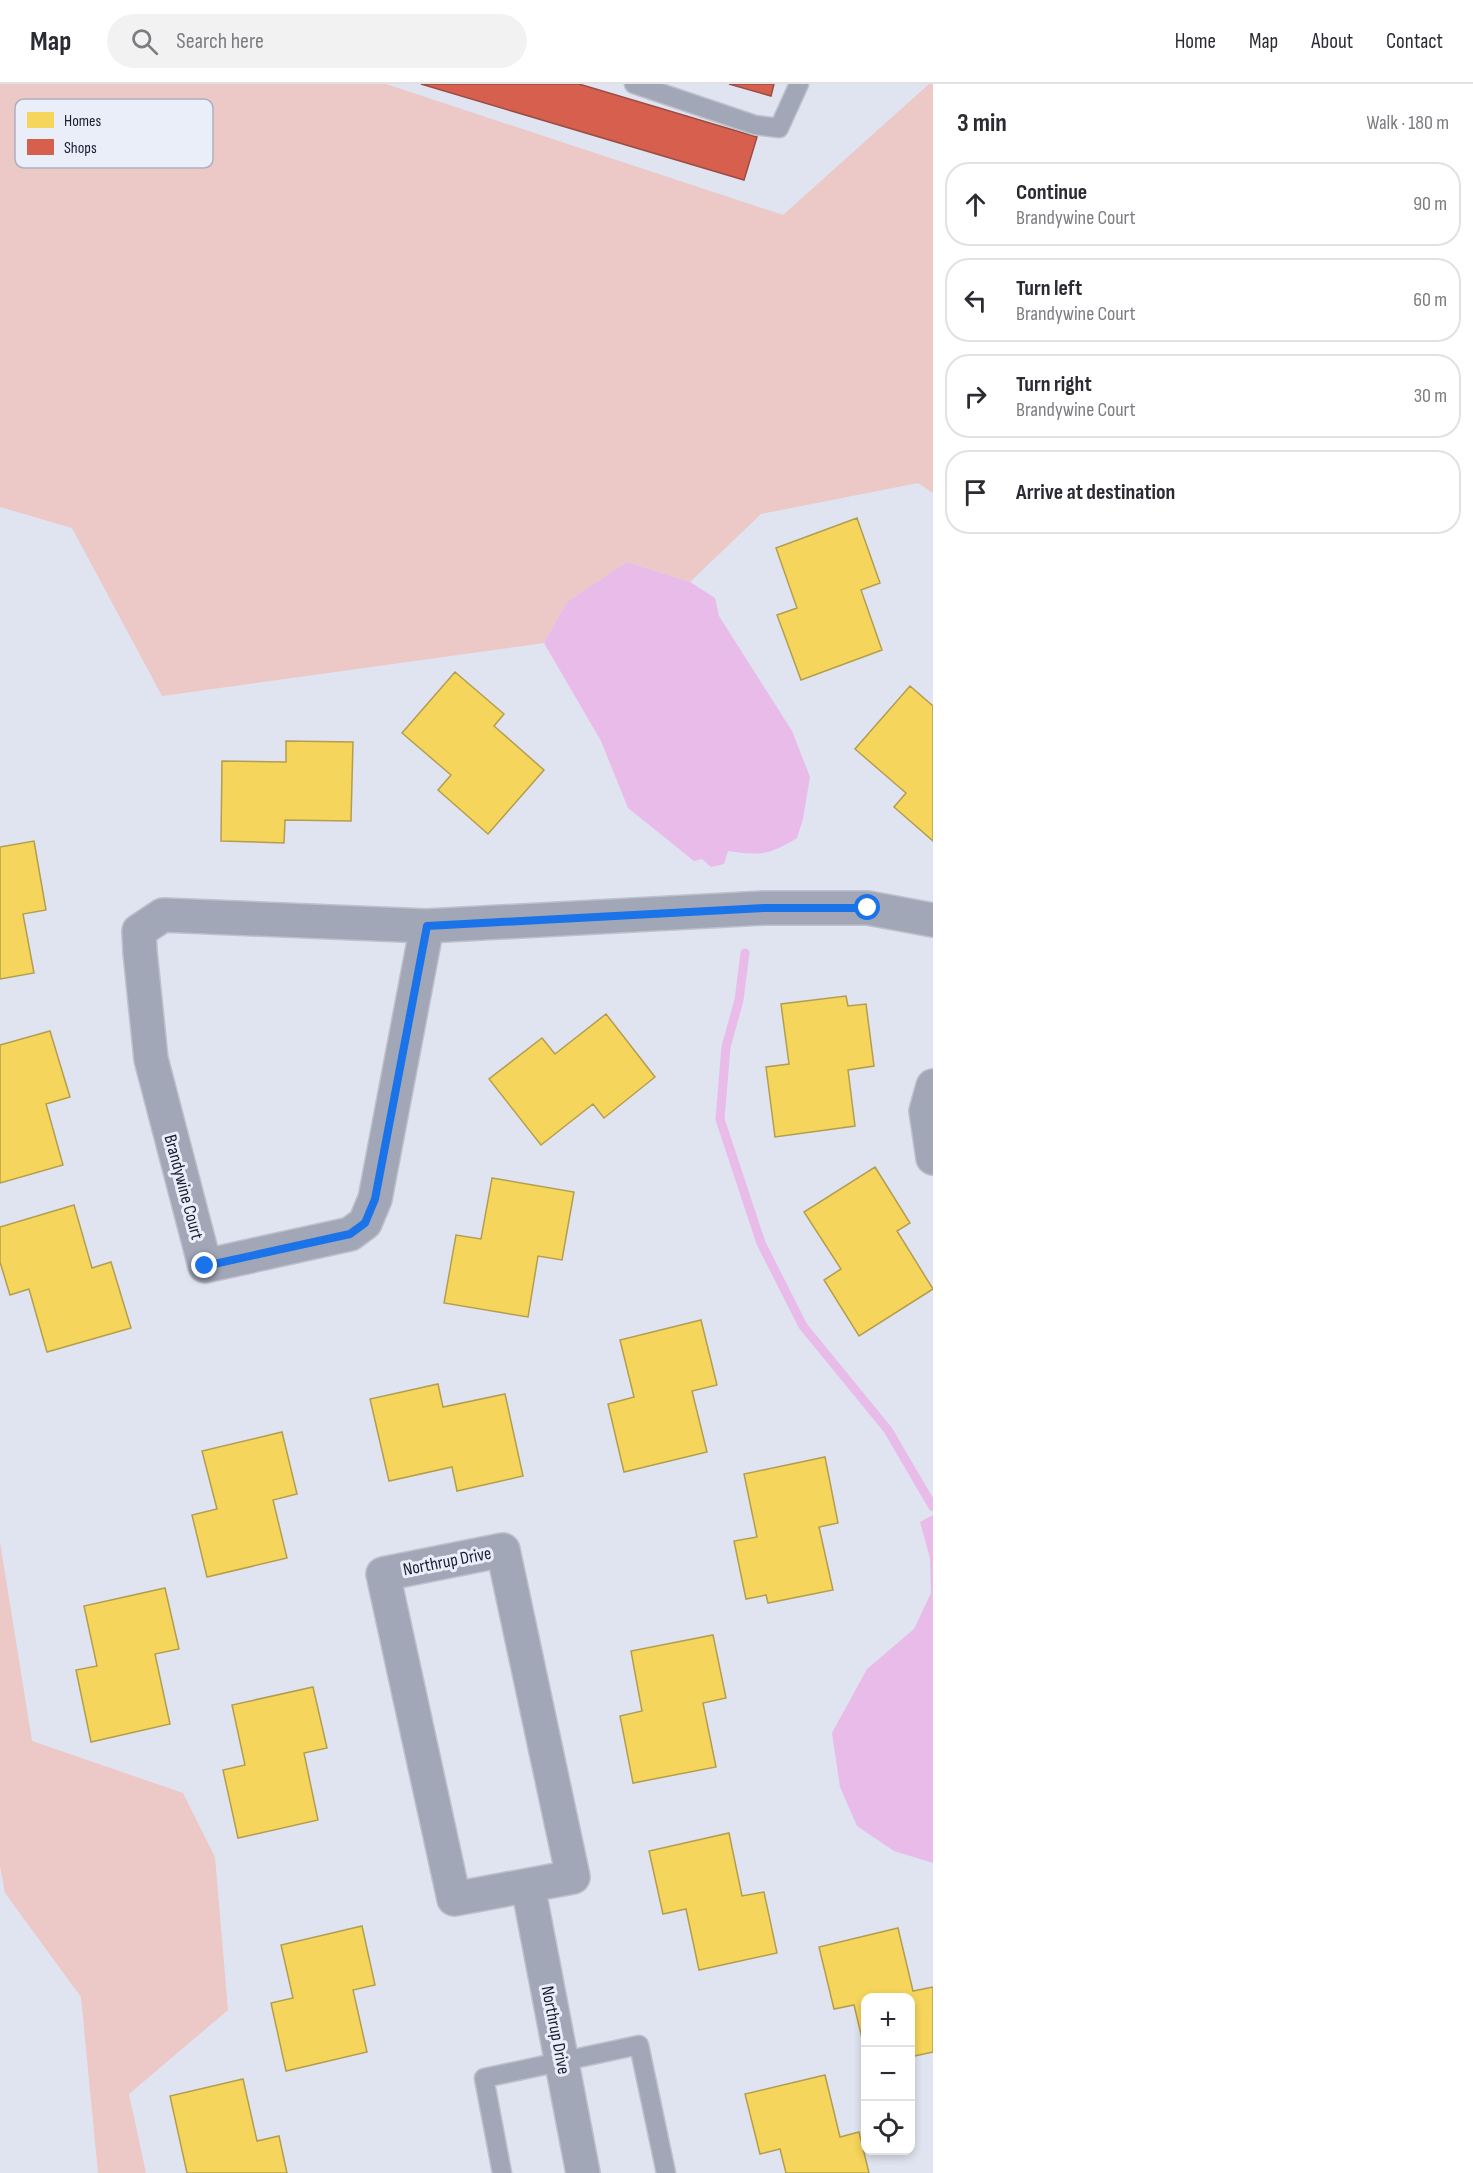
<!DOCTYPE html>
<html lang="en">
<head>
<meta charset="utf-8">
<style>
  :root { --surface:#fff; --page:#f2f2f3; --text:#2b2b33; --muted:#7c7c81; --line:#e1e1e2 }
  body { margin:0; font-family:"Sofia Sans Condensed",sans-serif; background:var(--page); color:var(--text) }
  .controls { position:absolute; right:18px; bottom:18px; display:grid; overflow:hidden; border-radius:12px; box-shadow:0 3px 9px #0003 }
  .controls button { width:54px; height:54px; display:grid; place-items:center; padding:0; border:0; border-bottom:2px solid var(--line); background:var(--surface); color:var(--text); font:30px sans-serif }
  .stop { position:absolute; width:18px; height:18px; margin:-14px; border:4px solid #1a73e8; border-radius:50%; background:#fff }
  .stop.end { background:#1a73e8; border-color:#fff; box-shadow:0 2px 6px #0008 }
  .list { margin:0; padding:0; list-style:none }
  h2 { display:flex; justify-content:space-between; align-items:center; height:78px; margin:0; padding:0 24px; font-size:26px }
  h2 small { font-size:20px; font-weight:400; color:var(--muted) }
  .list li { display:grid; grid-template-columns:39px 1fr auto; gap:18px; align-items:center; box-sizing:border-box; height:84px; margin:0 12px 12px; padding:0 12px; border:2px solid var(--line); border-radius:24px }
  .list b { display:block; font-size:22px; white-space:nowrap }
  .list p { margin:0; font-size:20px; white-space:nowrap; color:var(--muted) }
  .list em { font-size:20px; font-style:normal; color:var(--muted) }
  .icon { flex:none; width:33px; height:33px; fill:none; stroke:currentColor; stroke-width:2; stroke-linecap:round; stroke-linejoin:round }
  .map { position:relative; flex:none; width:933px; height:2089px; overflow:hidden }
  header { display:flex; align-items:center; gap:36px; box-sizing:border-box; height:84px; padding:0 30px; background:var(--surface); border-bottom:2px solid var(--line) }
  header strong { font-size:28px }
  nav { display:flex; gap:33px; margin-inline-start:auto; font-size:21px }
  .search { width:420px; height:54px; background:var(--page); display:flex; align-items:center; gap:15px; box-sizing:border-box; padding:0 21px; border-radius:33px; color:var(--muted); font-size:22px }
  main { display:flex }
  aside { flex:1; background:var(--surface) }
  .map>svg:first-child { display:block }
  .green { fill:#ecc8c7 }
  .water { fill:#e8bbe9 }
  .homes { fill:#f6d55c; stroke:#b39e4f; stroke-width:1.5 }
  .shops { fill:#d6604d; stroke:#9d4c45; stroke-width:1.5 }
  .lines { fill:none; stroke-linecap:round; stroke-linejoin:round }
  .stream { stroke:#e8bbe9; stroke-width:9 }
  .lane-casing { stroke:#bdc1cc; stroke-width:21 }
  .street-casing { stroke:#bdc1cc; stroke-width:36 }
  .lane { stroke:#a1a7b7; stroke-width:18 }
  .street { stroke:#a1a7b7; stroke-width:33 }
  .route { stroke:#1a73e8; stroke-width:8 }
  .labels { text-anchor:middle; stroke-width:6; stroke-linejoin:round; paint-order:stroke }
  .street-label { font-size:18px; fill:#181e31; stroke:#eaeef9 }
  .key { fill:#eaeef9; stroke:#abb0bd; stroke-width:1.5 }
  .key-label { font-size:16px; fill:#181e31 }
</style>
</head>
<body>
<header>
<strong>Map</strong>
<div class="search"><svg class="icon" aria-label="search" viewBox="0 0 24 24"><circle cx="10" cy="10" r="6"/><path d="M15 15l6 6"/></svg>Search here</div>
<nav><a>Home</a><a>Map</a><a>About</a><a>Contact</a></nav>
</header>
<main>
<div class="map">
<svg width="933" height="2089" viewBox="0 0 933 2089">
  <rect width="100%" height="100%" fill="#dfe4f0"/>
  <path class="green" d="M0 0H386L783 131 929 0H933V409L918 399 761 430 690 498 627 478 567 518 544 559 162 612 72 444 0 423Z
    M0 1458 32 1657 183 1709 215 1773 228 1926 129 2010 146 2089H98L81 1913 5 1809 0 1782Z"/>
  <path class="water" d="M627 478 690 498 715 514 719 532 792 647 810 693 803 735 797 754C768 771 761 772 728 767L724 780 711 783 702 775 694 777 628 724 601 657 544 559 567 518Z
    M933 1431V1779L894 1767 857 1742 840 1703 832 1649 867 1585 914 1545 931 1509 930 1474 920 1438Z"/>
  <path class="homes" d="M857 434 880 499 861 506 882 566 801 596 777 531 797 524 776 464Z
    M455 588 504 630 494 642 544 686 488 750 438 706 451 691 402 649Z
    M910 602 933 622V757L894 723 906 709 855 665Z
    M286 657 353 658 351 737 285 736 284 759 221 757 222 677 286 678Z
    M34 757 46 826 23 830 34 889 0 895V763Z
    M846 912 848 922 866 920 874 982 848 986 855 1042 775 1053 766 983 789 980 781 920Z
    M606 930 655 993 604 1034 593 1020 541 1061 489 995 542 954 555 970Z
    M50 947 70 1013 46 1020 63 1081 0 1099V961Z
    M875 1083 910 1139 897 1147 933 1205 859 1252 824 1196 841 1185 804 1128Z
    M492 1094 574 1108 562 1176 538 1172 528 1233 444 1219 456 1151 481 1155Z
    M74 1121 92 1184 111 1178 131 1244 47 1268 29 1205 10 1211 0 1178V1143Z
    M701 1236 717 1301 692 1307 707 1368 624 1388 608 1320 634 1313 620 1256Z
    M438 1300 443 1323 505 1310 523 1392 457 1407 452 1383 389 1397 370 1315Z
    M282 1348 297 1410 273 1416 287 1474 207 1493 192 1431 217 1425 202 1367Z
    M825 1373 838 1439 819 1443 833 1506 768 1519 766 1511 746 1515 734 1457 757 1453 744 1390Z
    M165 1504 179 1565 155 1570 170 1640 91 1658 76 1586 97 1582 84 1522Z
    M713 1551 726 1614 703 1619 716 1683 633 1699 620 1632 642 1627 631 1567Z
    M313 1603 327 1664 304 1669 318 1736 238 1754 223 1686 245 1681 232 1621Z
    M729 1749 742 1812 764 1808 777 1869 699 1886 686 1825 663 1830 649 1767Z
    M362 1842 375 1901 353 1906 367 1968 286 1987 271 1919 293 1914 281 1861Z
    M898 1844 913 1907 933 1903V1968L910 1973V1914H866V1971L854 1921 834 1925 819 1863Z
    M825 1991 840 2053 859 2048 869 2089H786L780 2065 760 2070 745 2010Z
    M243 1995 257 2057 279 2052 287 2089H187L170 2012Z"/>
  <path class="shops" d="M421 0H579L757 53 744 96Z
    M729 0H774L771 12Z"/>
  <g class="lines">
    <path class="stream" d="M745 869 739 916 726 963 720 1035 761 1159 803 1242 888 1346 933 1423"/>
    <defs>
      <path id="lane" d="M634 0 755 41 779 44 799 0
        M502 2089 484 1994 639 1961 666 2089"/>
      <path id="street" d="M427 842 375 1115 365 1139 350 1150 205 1182 151 975 140 868 139 847 163 831 427 842 764 824H868L933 836
        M933 1002 926 1027 933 1074
        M503 1466 573 1793 454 1815 383 1490Z
        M528 1802 583 2089"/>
    </defs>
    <use href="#lane" class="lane-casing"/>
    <use href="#street" class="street-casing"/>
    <use href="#lane" class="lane"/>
    <use href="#street" class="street"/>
  </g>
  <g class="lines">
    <path class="route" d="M205 1182 350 1150 365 1139 375 1115 427 842 764 824H868"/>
  </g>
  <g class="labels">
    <g class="street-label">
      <text transform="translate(184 1103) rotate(75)" y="6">Brandywine Court</text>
      <text transform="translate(447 1477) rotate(-11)" y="6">Northrup Drive</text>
      <text transform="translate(556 1946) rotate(79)" y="6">Northrup Drive</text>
    </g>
  </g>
  <rect x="15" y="15" width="198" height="69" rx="9" class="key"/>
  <rect x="27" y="28" width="27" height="16" fill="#f6d55c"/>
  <rect x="27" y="55" width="27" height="16" fill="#d6604d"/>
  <g class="key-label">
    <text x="64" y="42">Homes</text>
    <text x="64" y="69">Shops</text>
  </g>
</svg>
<div class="controls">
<button>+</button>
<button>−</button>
<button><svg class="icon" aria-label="locate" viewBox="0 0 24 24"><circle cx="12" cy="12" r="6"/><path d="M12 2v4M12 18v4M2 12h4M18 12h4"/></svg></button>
</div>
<div class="stop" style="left:868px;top:824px"></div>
<div class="stop end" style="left:205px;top:1182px"></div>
</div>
<aside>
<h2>3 min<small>Walk · 180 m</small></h2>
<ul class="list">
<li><svg class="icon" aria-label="ahead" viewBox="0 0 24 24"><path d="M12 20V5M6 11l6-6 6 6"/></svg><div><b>Continue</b><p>Brandywine Court</p></div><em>90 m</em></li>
<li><svg class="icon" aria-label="left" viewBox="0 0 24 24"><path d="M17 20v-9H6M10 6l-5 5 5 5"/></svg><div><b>Turn left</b><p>Brandywine Court</p></div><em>60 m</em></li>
<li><svg class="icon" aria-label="right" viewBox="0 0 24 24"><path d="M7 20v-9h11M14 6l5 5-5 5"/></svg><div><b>Turn right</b><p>Brandywine Court</p></div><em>30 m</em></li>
<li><svg class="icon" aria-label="arrive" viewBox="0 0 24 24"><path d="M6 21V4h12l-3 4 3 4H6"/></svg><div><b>Arrive at destination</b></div></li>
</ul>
</aside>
</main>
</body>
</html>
